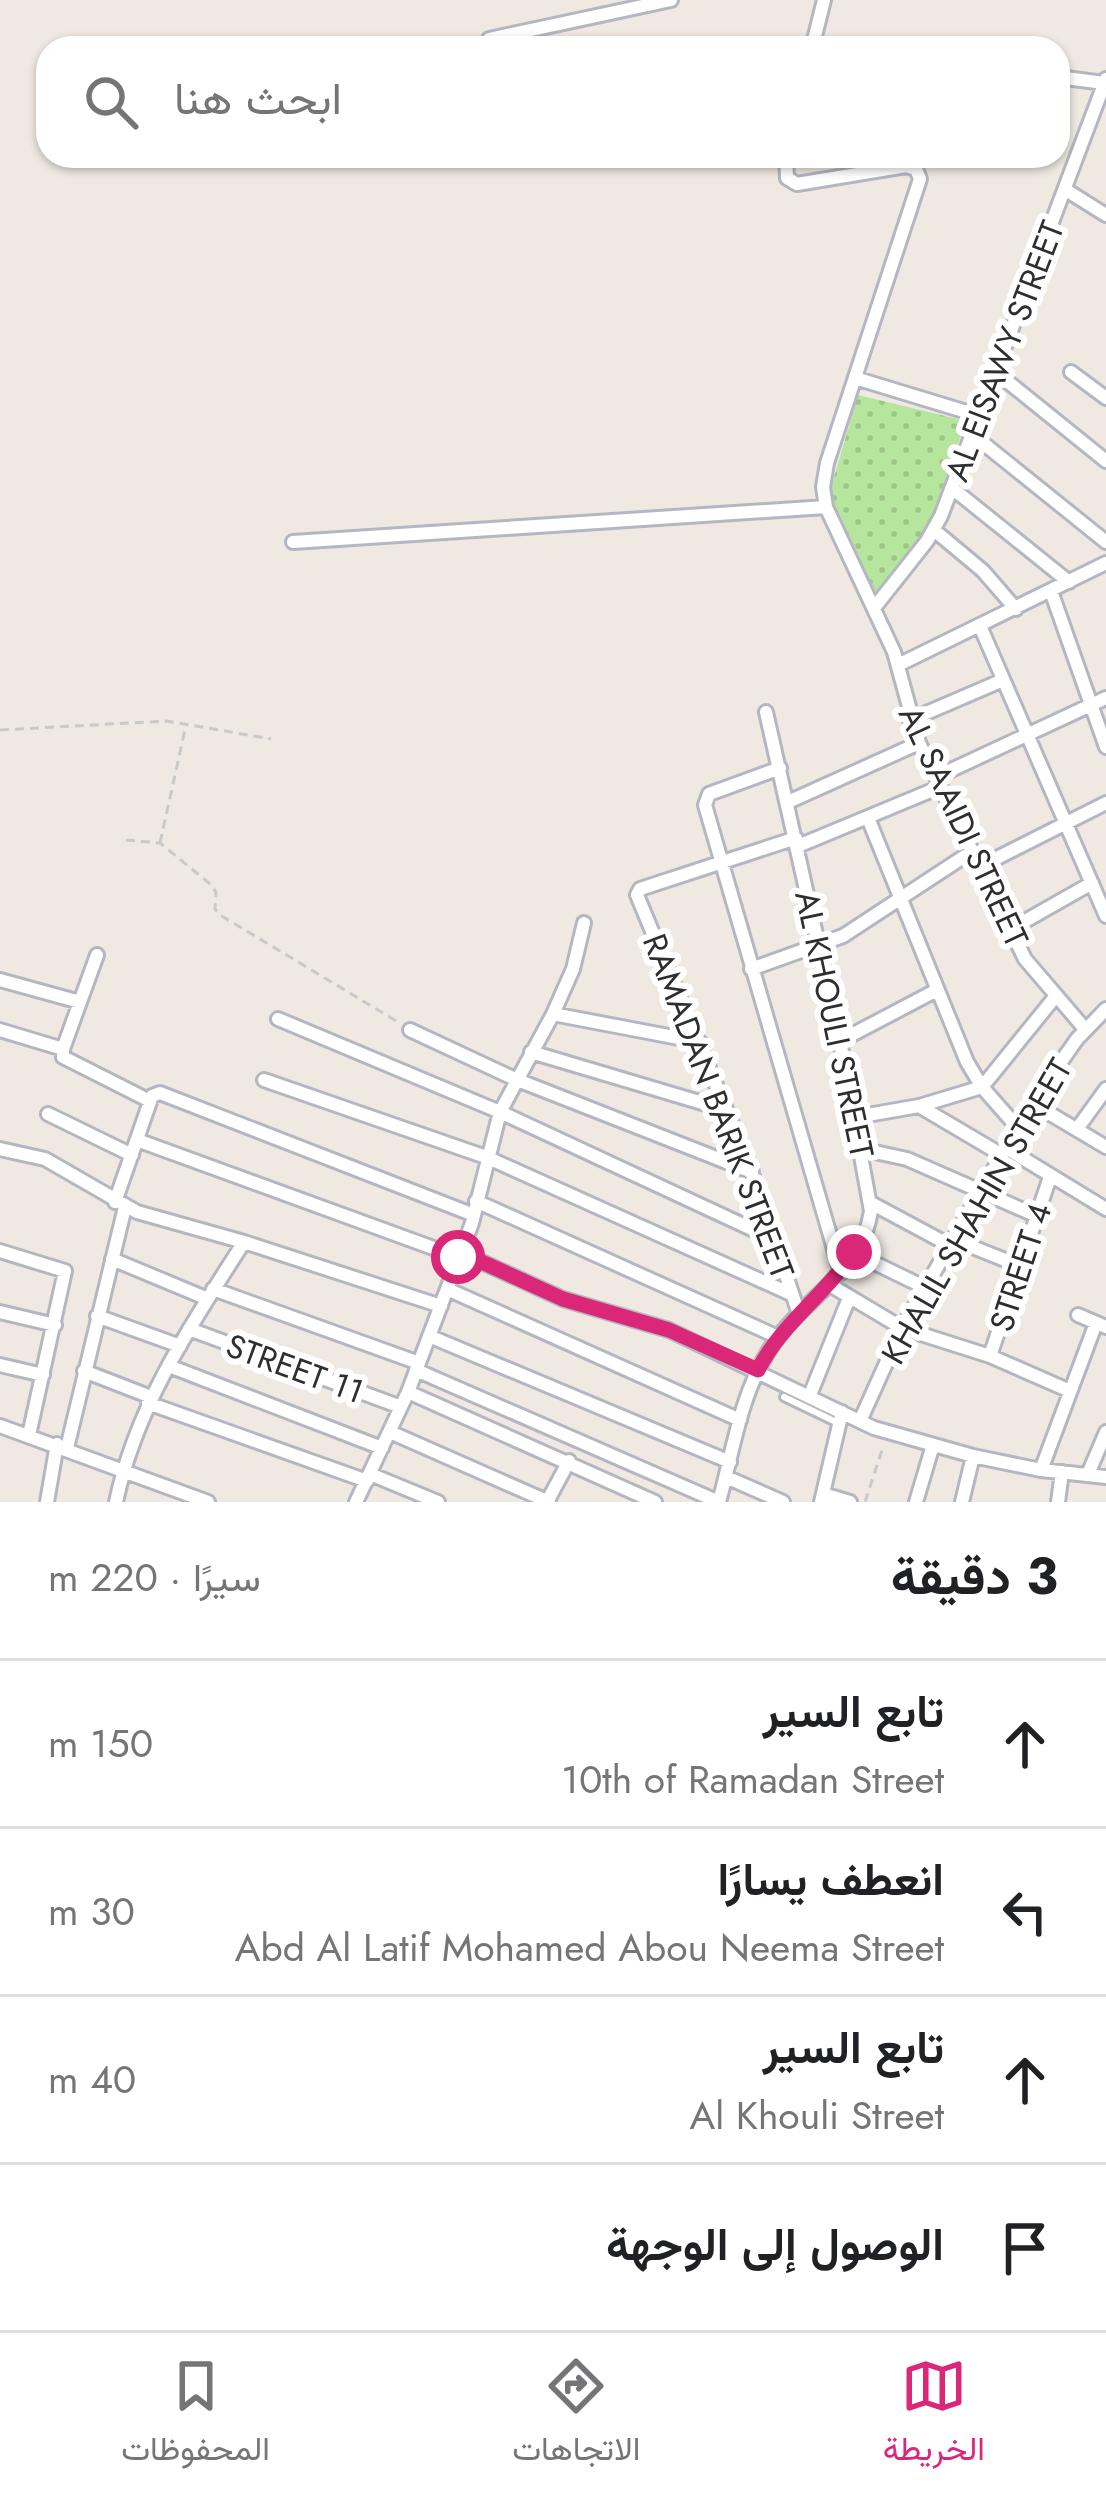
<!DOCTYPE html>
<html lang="ar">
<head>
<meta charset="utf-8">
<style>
  :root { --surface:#fff; --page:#f6f6f6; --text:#202124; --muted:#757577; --line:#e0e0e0; --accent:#db2777 }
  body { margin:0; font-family:Jost,Vazirmatn,sans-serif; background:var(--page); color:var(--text); direction:rtl }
  .stop { position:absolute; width:36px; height:36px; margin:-27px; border:9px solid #db2777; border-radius:50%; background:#fff }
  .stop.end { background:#db2777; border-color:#fff; box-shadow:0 3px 12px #0008 }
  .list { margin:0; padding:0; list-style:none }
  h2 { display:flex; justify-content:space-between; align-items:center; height:156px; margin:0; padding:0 48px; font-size:51px }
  h2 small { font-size:39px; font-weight:400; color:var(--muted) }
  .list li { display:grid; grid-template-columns:78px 1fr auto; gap:36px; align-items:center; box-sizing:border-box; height:168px; padding:0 48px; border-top:3px solid var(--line) }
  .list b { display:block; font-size:45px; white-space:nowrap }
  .list p { margin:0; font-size:39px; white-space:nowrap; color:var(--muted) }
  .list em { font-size:39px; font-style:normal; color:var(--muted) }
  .icon { flex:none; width:66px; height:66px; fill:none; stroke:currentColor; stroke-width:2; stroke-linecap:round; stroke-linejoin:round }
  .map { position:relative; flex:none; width:1106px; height:1502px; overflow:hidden; direction:ltr }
  .search { position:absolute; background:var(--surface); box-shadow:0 3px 9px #0004; left:36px; right:36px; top:36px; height:132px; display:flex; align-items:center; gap:30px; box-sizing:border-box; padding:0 42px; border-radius:36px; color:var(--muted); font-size:45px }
  .sheet { height:828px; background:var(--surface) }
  nav { display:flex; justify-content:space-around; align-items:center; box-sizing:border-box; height:168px; border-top:3px solid var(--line); background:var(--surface); font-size:33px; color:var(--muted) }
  nav a { display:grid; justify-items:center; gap:6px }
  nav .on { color:var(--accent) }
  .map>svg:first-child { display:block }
  .grass { fill:url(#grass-dots) }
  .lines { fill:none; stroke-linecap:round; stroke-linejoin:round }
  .service-casing { stroke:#b4b7c1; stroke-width:12 }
  .minor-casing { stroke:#b4b7c1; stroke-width:18 }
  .path { stroke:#c9c9c9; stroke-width:3; stroke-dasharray:9 6; stroke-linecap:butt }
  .service { stroke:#fff; stroke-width:6 }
  .minor { stroke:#fff; stroke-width:12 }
  .route { stroke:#db2777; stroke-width:15 }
  .labels { text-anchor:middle; stroke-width:12; stroke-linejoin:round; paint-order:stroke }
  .street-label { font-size:33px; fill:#2e2e2e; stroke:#fff }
</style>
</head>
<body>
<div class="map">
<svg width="1106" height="1502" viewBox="0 0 1106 1502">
  <defs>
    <pattern id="grass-dots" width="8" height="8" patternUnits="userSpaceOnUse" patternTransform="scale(3)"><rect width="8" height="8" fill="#b6e59e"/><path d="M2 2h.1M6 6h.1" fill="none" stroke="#9dc588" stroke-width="1.8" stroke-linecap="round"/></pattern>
  </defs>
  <rect width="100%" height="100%" fill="#efe9e1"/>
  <path class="grass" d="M858 395 966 421 928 528 878 596 833 510 830 491Z"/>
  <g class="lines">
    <defs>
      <path id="service" d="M784 1397 836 1422"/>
      <path id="minor" d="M489 39 671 0
        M812 48 824 0
        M1058 77 1104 83
        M786 156 787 178 797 184 906 166 916 169 920 179 827 463 823 487 826 507 894 652 919 743 1025 959 1085 1029
        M1066 190 1106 215
        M1071 372 1106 398
        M997 373 1106 461
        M855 378 980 416
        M973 435 1106 542
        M952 488 1069 582
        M934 530 983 571 1016 609
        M293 542 826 507
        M1051 591 1106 747
        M874 608 927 541 941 516 1106 79
        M980 626 1106 916
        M898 665 1106 563
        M910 720 1003 680
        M780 768 709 794 705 805 841 1273
        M936 777 1106 698
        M788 802 919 743
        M868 818 967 1062 982 1087 1018 1128
        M796 838 640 889 637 895 748 1162 799 1314
        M798 846 940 787
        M979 867 1106 803
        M1009 930 1092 883
        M97 955 63 1049V1057L150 1101
        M751 969 843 936 971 852
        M0 980 80 1002
        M553 1014 700 1042
        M278 1019 500 1112 771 1238
        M0 1030 63 1049
        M410 1030 515 1079 752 1172
        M840 1041 937 990
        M531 1052 726 1110
        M264 1080 486 1157 791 1294
        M1032 1103 1106 1147
        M919 1106 1002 1155
        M48 1114 132 1155
        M856 1117 919 1106 982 1087 1055 997
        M1077 1129 1106 1089
        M137 1140 458 1257
        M1006 1148 1106 1209
        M0 1149 45 1159 137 1212 244 1242 441 1306
        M861 1149 907 1159 1037 1216
        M476 1201 778 1337
        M115 1202 152 1096 160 1093 474 1215
        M871 1203 951 1246
        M955 1240 1020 1266
        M0 1251 65 1271 29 1435
        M460 1252 563 1299 669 1330 874 1428 973 1456 1041 1470 1106 1477
        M854 1253 926 1288
        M112 1259 208 1299
        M830 1285 902 1328 990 1356 1070 1391
        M213 1289 419 1363
        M447 1289 740 1420
        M0 1312 55 1325
        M1078 1315 1106 1327
        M97 1316 180 1346
        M189 1329 401 1407
        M429 1336 730 1462
        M990 1356 1050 1177
        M0 1365 43 1375
        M169 1366 382 1448
        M416 1370 719 1502
        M84 1371 151 1397
        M408 1392 655 1502
        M810 1395 849 1298
        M148 1403 367 1481
        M860 1421 902 1328 1032 1103 1077 1039 1106 1009
        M0 1426 208 1502
        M390 1432 549 1502
        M67 1448 125 1207
        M1041 1470 1096 1323
        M370 1474 438 1502
        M1088 1474 1106 1432
        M726 1477 783 1502
        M823 1494 850 1502
        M47 1502 57 1444
        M116 1502C136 1406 192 1323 244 1242
        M356 1502 408 1392 447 1289 472 1223 500 1112 553 1014 573 969 584 923
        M547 1502 569 1461
        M719 1502C733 1451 740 1397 768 1352 798 1301 862 1274 871 1211L840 1041 766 712
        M821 1502 842 1412
        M916 1502 933 1445
        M962 1502 973 1456
        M1058 1502 1062 1472"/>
    </defs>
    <use href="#service" class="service-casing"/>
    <use href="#minor" class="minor-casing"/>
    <path class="path" d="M0 730 167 721 271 739
      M126 840 160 843 209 883 216 892 215 909 220 915 398 1022
      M160 843 186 725
      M865 1502 883 1447"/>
    <use href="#service" class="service"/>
    <use href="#minor" class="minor"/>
  </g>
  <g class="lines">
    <path class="route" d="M458 1257 460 1252 563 1299 669 1330 758 1370C782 1323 825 1295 854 1252"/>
  </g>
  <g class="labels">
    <g class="street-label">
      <text transform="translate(1004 351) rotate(-69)" y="12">AL EISAWY STREET</text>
      <text transform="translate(964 826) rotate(65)" y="12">AL SAAIDI STREET</text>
      <text transform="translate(835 1024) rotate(78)" y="12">AL KHOULI STREET</text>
      <text transform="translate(719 1106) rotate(69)" y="12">RAMADAN BARIK STREET</text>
      <text transform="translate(976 1211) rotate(-60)" y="12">KHALIL SHAHIN STREET</text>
      <text transform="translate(1020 1267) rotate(-72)" y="12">STREET 4</text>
      <text transform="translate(295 1368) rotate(20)" y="12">STREET 11</text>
    </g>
  </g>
</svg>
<div class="stop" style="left:458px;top:1257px"></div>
<div class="stop end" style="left:854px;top:1252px"></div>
<div class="search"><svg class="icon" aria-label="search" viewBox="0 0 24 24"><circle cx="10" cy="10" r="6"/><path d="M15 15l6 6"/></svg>ابحث هنا</div>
</div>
<section class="sheet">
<h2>3 دقيقة<small>سيرًا · 220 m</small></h2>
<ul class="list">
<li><svg class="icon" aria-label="ahead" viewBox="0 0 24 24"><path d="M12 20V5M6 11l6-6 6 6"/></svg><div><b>تابع السير</b><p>10th of Ramadan Street</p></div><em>150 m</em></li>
<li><svg class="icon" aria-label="left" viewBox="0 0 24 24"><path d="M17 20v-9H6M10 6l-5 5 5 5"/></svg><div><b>انعطف يسارًا</b><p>Abd Al Latif Mohamed Abou Neema Street</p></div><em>30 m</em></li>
<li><svg class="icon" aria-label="ahead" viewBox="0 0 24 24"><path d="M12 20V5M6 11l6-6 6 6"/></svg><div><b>تابع السير</b><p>Al Khouli Street</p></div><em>40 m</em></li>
<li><svg class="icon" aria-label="arrive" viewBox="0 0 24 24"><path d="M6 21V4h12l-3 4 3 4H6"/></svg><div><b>الوصول إلى الوجهة</b></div></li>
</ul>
</section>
<nav>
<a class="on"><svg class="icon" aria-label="map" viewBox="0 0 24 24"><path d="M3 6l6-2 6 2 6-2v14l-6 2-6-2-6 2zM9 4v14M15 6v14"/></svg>الخريطة</a>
<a><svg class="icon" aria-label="directions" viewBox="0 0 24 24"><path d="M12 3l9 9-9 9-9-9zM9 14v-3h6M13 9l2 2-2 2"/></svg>الاتجاهات</a>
<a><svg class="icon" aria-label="saved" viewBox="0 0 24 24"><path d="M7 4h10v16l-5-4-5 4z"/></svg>المحفوظات</a>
</nav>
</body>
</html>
